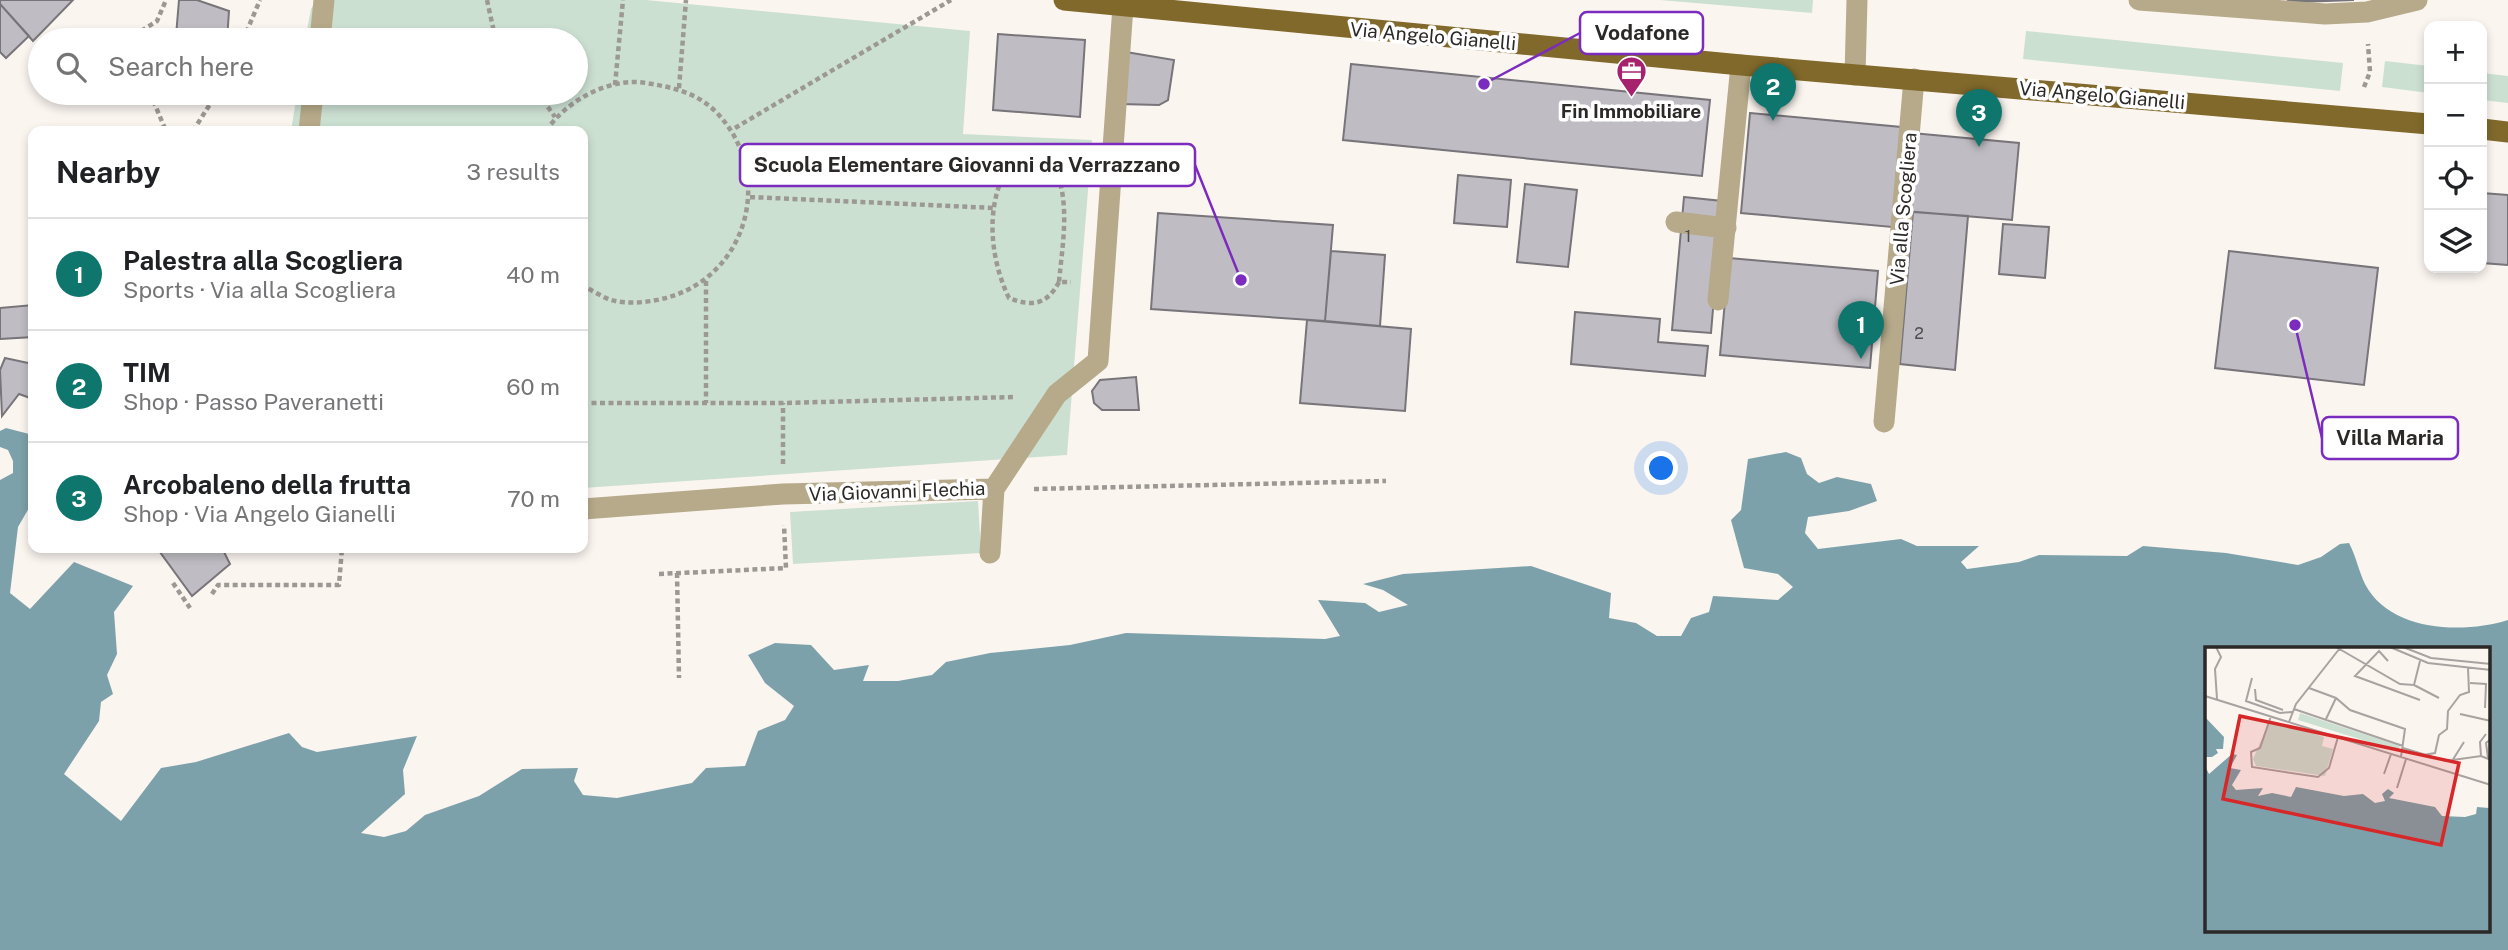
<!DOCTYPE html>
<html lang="en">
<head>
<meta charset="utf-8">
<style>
  :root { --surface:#fff; --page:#f6f6f6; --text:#202124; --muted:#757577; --line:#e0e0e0; --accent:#0f766e }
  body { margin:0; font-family:"Public Sans",sans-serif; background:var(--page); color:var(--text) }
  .controls { position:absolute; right:21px; top:21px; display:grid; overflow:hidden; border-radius:14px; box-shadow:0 4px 10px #0003 }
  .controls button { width:63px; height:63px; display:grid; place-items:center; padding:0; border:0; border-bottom:2px solid var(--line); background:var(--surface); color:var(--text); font:35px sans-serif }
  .you { position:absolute; left:1662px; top:469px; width:24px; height:24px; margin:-18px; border:5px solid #fff; border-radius:50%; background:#1a73e8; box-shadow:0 0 0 10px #1a73e833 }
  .badge { display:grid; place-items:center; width:46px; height:46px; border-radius:50%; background:var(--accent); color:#fff; font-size:23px; font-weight:700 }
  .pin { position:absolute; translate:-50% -58px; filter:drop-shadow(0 2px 4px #0008) }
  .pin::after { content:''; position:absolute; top:37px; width:24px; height:21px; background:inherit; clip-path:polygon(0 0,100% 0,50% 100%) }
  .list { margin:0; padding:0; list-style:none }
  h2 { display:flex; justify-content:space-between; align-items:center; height:91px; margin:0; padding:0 28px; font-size:30px }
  h2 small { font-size:23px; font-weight:400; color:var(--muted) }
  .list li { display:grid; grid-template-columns:46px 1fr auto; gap:21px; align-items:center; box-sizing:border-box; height:112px; padding:0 28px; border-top:2px solid var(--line) }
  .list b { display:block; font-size:26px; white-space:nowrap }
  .list p { margin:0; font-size:23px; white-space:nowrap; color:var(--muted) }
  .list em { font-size:23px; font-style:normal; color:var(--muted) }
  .icon { flex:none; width:38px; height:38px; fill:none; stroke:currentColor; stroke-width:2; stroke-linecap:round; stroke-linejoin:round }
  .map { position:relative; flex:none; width:2508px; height:950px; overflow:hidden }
  .search { position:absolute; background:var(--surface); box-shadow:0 4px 10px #0003; left:28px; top:28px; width:560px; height:77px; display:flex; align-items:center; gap:18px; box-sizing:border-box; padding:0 24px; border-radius:38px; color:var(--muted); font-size:26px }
  .panel { position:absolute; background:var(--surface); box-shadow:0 4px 10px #0003; left:28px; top:126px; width:560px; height:427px; border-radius:14px }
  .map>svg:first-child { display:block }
  .green { fill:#cce0d2 }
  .water { fill:#7da1aa; fill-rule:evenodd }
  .building { fill:#bfbdc3; stroke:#77747a; stroke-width:2 }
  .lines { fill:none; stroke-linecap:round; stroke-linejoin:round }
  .path { stroke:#9c9894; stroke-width:4.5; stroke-dasharray:5 3.5; stroke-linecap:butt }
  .street { stroke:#b6aa8a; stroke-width:21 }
  .primary { stroke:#81692b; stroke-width:21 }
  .labels { text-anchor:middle; stroke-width:7; stroke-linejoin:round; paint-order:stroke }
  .number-label { font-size:16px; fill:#504e4e }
  .street-label { font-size:19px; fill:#2b2927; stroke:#fff }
  .poi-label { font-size:19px; font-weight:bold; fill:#2b2927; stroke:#fff }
  .inset-road { fill:none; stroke:#a8a3a0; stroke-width:2 }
  .view { fill:#d62828; fill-opacity:0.15; stroke:#d62828; stroke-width:3.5 }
  .inset-edge { fill:none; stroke:#2b2927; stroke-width:3.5 }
  .leader { fill:none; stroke:#7b2cbf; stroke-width:2.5 }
  .callout-dot { fill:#7b2cbf; stroke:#fff; stroke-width:2.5 }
  .callout { fill:#fff; stroke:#7b2cbf; stroke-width:2.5 }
  .callout-label { font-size:21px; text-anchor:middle; font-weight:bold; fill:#2b2927 }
</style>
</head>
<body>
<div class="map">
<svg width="2508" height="950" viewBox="0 0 2508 950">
  <rect width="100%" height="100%" fill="#fbf5f0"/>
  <path class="green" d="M317 0H646L970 31 963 134 1092 140 1067 455 583 488V131H291L297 93H576V40H305L311 9Z
    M1660 0H1813L1812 13Z
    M2026 31 2343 63 2340 91 2023 59Z
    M2385 61 2429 66V93L2382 87Z
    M2482 73 2508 76V103L2482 100Z
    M978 501 981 553 793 564 790 512Z"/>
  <path class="water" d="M6 428 33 435V501L18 527 10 593 30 609 74 562 133 586 114 612 117 654 107 675 113 694 101 702 99 721 64 774 121 821 161 768 196 762 289 733 302 747 317 752 417 736 403 770 405 794 361 833 384 837 406 831 425 815 479 796 522 769 578 768 574 781 583 795 617 798 692 783 706 768 745 766 758 731 785 720 794 706 765 683 748 655 775 643 811 645 834 670 869 665 863 681H898L932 675 946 662 990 653 1070 645 1126 633 1325 639 1340 636 1318 600 1365 603 1379 612 1408 605 1383 590 1363 584 1403 574 1531 566 1611 593 1609 618 1636 623 1657 636H1681L1691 618 1709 612 1713 596 1778 600 1793 587 1778 574 1744 568 1731 520 1741 510 1748 459 1786 452 1801 458 1807 474 1819 483 1837 477 1871 484 1877 501 1849 511 1808 517 1805 533 1818 549 1901 539 1917 546H1979L1961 562 1967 569 2019 562 2039 555 2127 556 2143 546 2226 553 2298 565 2321 557 2340 544 2349 543C2356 556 2359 572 2365 584 2390 632 2463 634 2508 620V950H0V480L13 473V461L8 450 0 447V431ZM2207 649H2489V931H2207Z"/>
  <path class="building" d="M0 0H73L33 41 0 4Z
    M179 0H197L229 11 227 40H191L176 36Z
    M2287 0H2354L2298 2Z
    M0 4 29 36 6 58 0 52Z
    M998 34 1085 40 1080 117 993 110Z
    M1126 52 1174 60 1168 100 1159 105 1120 104Z
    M1351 64 1710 100 1702 176 1343 140Z
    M1750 113 1901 127 1892 227 1741 213Z
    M1912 133 2019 143 2012 220 1905 211Z
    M1458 175 1511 180 1507 227 1454 223Z
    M1525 184 1577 190 1568 267 1517 262Z
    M2482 193 2508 195V265L2482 263Z
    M1684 197 1722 201 1711 333 1672 330Z
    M1913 212 1968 216 1955 370 1900 364Z
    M1158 213 1333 225 1325 321 1151 309Z
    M2003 224 2049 227 2045 278 1999 274Z
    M1331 251 1385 255 1380 326 1325 321Z
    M2229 251 2378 268 2364 385 2215 368Z
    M1729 258 1878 271 1870 368 1720 355Z
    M33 305V337L0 339V308Z
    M1575 312 1660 319 1658 342 1708 346 1705 376 1571 364Z
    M1307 320 1411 329 1405 411 1300 403Z
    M5 358 33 364V399L19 394 2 416 0 370Z
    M1136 377 1139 410H1102L1094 403 1092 391 1100 380Z
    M157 548H222L230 564 192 596Z"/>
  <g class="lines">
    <path class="path" d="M487 0 494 32 499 40
      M111 33 117 40
      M127 40 157 21 166 0
      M243 40 260 0
      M615 85 623 0
      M2364 87 2370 72 2368 44
      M679 88 686 0
      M150 93 166 131
      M538 93 555 117
      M735 128 951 0
      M193 131 217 93
      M546 131C566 101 609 77 646 83 671 87 695 92 714 110 775 169 751 273 669 297 652 302 629 305 611 300 602 297 592 290 583 286
      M750 197 995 208
      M706 281V403
      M1059 282C1047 305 1032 307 1009 298 991 261 985 211 1005 172 1017 148 1051 156 1059 179 1069 211 1062 249 1059 282H1071
      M583 403H783L1015 397
      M783 464V403
      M1034 489 1386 481
      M677 573 679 678
      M659 574 786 568 784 525
      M173 583 190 608
      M212 594 218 585H339L342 548"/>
    <path class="street" d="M2139 0 2325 14 2367 12 2417 0
      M320 40 324 0
      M1855 75 1857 0
      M309 131 313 93
      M1676 222 1726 228
      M1718 300 1741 65
      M1884 422 1914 79
      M583 509 783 494 994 489 1057 394 1098 361 1123 6
      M990 553 994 489"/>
    <path class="primary" d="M1064 0 1741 65 2429 124
      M2482 129 2508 132"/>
  </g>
  <defs>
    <symbol id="office-pin" viewBox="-11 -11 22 30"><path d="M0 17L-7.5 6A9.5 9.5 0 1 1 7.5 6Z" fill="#a7226d" stroke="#fff"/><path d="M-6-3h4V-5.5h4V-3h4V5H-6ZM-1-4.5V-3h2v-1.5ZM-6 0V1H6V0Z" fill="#fff"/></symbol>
  </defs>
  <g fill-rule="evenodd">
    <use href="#office-pin" x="1614" y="54" width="35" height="47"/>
  </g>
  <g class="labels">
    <g class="number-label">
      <text x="1688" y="242">1</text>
      <text x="1919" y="339">2</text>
    </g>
    <g class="street-label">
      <text transform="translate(1433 36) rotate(5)" y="7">Via Angelo Gianelli</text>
      <text transform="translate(2102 95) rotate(5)" y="7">Via Angelo Gianelli</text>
      <text transform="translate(1903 209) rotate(-85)" y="7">Via alla Scogliera</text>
      <text transform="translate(897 491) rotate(-2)" y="7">Via Giovanni Flechia</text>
    </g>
    <g class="poi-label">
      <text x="1631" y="118">Fin Immobiliare</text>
    </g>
  </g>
  <g transform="translate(2205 647)">
    <rect width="285" height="285" fill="#fbf5f0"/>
    <path d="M95 66 195 99 193 104 93 73ZM65 73 119 90 117 99 128 102 120 129 51 119 48 112Z" fill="#cce0d2"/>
    <path d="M0 70 19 90 18 102H11L13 106 7 110H0ZM27 107 32 108 25 121 36 123 27 138 31 143 58 141 53 149 67 146 86 150 91 140 139 149 158 147 170 156 180 154 177 147 183 142 189 146 184 151 230 160 237 169 260 170 271 167 272 160 284 161 285 285H0V119L4 127Z" fill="#7da1aa"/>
    <path class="inset-road" d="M11 0 16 10 10 22 12 52M131 0 195 37 209 38 215 14M185 0 223 16 286 23M198 0 226 11 286 17M183 14 174 4 150 29 215 53M47 31 41 54 75 66 87 65M265 36 281 37 280 61M209 38 234 51M104 41 131 51 145 63 200 82 196 110M50 42 51 53 78 63M0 49 286 138M89 62 198 99M255 67 286 74M66 69 55 101 46 105 47 120 113 130 124 121 133 90M121 72 131 51M84 75 91 57 135 1M198 101 241 114 276 109 286 113M218 108 230 106 234 88 242 82 243 64 255 48 264 45 263 21M276 109 275 95 281 87M283 111 281 96 286 92M247 114 259 95M179 127 186 107M192 141 201 112"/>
    <path class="view" d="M35 69 254 116 236 198 18 152Z"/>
    <rect width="285" height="285" class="inset-edge"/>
  </g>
  <path class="leader" d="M1484 84L1580 33M1241 280L1195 165M2295 325L2322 438"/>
  <g class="callout-dot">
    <circle cx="1484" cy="84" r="7"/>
    <circle cx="1241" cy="280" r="7"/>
    <circle cx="2295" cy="325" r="7"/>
  </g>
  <g class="callout">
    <rect x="1580" y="12" width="123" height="42" rx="7"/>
    <rect x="740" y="144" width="455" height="42" rx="7"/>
    <rect x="2322" y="417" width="136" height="42" rx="7"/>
  </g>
  <g class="callout-label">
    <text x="1642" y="40">Vodafone</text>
    <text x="967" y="172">Scuola Elementare Giovanni da Verrazzano</text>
    <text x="2390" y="445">Villa Maria</text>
  </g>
</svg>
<div class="controls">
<button>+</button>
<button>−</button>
<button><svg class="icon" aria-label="locate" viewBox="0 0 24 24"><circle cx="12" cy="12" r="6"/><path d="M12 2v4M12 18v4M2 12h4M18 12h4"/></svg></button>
<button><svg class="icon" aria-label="layers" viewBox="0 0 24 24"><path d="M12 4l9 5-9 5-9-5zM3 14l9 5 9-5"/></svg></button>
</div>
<div class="you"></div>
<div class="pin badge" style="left:1861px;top:359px">1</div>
<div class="pin badge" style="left:1773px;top:121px">2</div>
<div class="pin badge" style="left:1979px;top:147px">3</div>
<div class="search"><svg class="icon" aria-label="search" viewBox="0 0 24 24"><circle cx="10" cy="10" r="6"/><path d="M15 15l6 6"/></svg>Search here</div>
<section class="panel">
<h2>Nearby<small>3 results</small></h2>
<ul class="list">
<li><span class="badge">1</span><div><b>Palestra alla Scogliera</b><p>Sports · Via alla Scogliera</p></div><em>40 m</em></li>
<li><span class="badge">2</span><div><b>TIM</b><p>Shop · Passo Paveranetti</p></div><em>60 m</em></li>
<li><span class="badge">3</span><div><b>Arcobaleno della frutta</b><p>Shop · Via Angelo Gianelli</p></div><em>70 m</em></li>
</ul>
</section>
</div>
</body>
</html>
